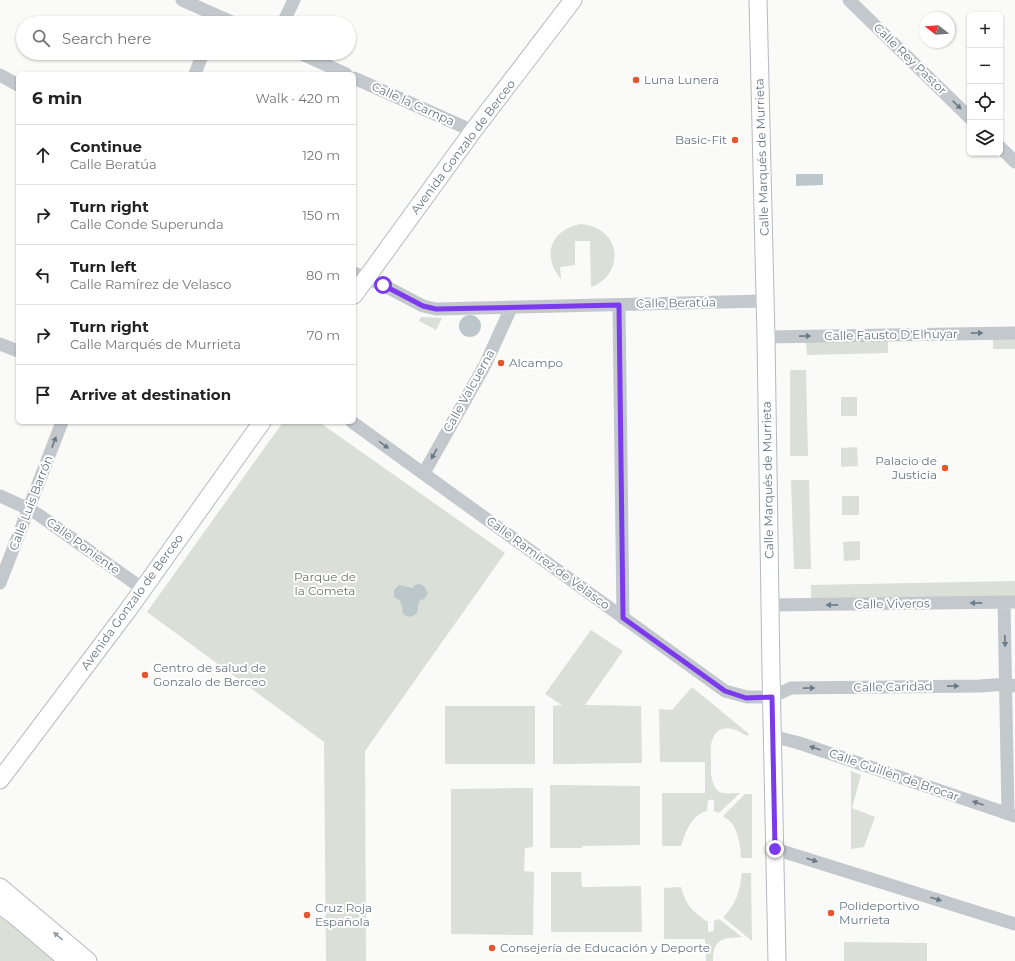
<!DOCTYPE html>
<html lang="en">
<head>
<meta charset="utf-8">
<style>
  :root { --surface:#fff; --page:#f2f2f2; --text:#222; --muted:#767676; --line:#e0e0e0 }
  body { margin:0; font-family:Montserrat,sans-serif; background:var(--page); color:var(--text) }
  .controls { position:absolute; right:12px; top:12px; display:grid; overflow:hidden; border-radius:6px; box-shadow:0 1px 3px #0004 }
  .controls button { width:36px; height:36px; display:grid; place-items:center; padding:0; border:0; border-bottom:1px solid var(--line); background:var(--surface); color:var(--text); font:20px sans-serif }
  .compass { position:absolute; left:919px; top:12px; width:36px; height:36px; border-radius:50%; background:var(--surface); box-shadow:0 1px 3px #0004; rotate:287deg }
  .stop { position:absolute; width:12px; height:12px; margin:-9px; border:3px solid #7c3aed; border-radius:50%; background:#fff }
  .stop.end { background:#7c3aed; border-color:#fff; box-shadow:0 1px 4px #0008 }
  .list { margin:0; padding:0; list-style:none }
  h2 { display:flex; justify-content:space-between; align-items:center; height:52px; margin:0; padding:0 16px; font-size:17px }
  h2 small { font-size:13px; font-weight:400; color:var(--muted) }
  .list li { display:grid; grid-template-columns:26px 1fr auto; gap:12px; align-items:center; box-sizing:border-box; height:60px; padding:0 16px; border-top:1px solid var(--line) }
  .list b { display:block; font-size:15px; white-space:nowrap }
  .list p { margin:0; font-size:13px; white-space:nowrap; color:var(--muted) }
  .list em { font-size:13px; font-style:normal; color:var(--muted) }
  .icon { flex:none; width:22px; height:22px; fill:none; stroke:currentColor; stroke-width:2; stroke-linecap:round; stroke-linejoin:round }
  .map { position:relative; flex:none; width:1015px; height:961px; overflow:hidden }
  .search { position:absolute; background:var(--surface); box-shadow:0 1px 3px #0004; left:16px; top:16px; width:340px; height:44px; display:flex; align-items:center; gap:10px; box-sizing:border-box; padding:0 14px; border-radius:22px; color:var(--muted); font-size:15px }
  .panel { position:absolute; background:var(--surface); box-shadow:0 1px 3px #0004; left:16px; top:72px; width:340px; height:352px; border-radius:6px }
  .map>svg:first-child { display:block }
  .green { fill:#dadfd7 }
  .water { fill:#bbc7cb }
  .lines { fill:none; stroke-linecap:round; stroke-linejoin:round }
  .major-casing { stroke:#b5babe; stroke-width:19 }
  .minor { stroke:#c3c8cc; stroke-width:13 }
  .major { stroke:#fff; stroke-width:17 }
  .oneway { fill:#6a7a87 }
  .oneway2 { fill:#939fa8 }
  .route { stroke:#7c3aed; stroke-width:5 }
  .poi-dot { fill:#e4572e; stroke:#fff; stroke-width:1.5 }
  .labels { text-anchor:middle; stroke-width:4; stroke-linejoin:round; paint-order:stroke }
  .street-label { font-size:12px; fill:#657683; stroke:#fff }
  .poi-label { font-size:12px; fill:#657683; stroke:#fff; text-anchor:start }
  .park-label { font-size:12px; fill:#687a64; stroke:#fff }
</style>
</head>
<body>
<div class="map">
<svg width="1015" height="961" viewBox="0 0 1015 961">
  <rect width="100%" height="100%" fill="#fafaf8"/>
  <path class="green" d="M581 224C589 225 597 227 604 233 623 249 615 279 591 287L590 241H575V265L560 267 561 279C541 256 551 229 581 224Z
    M421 317H422L442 318 436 330 419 321Z
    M1015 338V349H993V339Z
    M888 340V353L807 355 806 342Z
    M790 370H806L808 456H790Z
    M841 397H857V416H841Z
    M283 422H319L505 553 365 751 366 961H326L324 742 147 612Z
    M857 447 858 466 841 467V448Z
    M791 480H809L811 569H794Z
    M842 496H859V515H842Z
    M860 541V560L844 561 843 542Z
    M1015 581V596L811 600V585Z
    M591 630 623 651 585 705 641 706 642 763 553 764V706L562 705 545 694Z
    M692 687 749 734 747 736C734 728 718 722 712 741 710 746 711 754 711 760 711 769 710 782 717 790 722 795 733 793 740 793L719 813 714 811V800H708L707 811C692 814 685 833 681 846H662V793H705V762H660L659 709 672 710Z
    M445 706H535V764H445Z
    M851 771 861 775 852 808 875 817 864 847 851 849Z
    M550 785 640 786V845L582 846V848H550Z
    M533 788V847L525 848 524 871 534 872 533 935 451 934V789Z
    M745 794H752V858H741C741 847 738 831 731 822 729 820 725 818 723 816Z
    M551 872H581L582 887 641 886 642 932H551Z
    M742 873H751L752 941 723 917C736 905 740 891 742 873Z
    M681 887C687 906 690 909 706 921H708V932L714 931V921L719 919 742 937C722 938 713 939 713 961H706L705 939H664V888Z
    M0 917 68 961H0Z
    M844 942 927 943V961H844Z"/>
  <path class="water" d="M796 174H823V185L796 186Z
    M459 326a11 11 0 1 1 22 0a11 11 0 1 1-22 0Z
    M420 584 425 587 428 594 424 599 420 600 418 606 417 613C412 618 407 618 403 613L402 606 400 601 394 597V590L399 585 413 588 415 585Z"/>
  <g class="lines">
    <defs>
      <path id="major" d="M758 0 766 337 771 671 777 961
        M354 295 473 131 573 0
        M0 780 128 610 262 422
        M0 887 88 961
        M0 905 14 915 68 961"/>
    </defs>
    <use href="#major" class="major-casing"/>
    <path class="minor" d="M182 0 234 23
      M849 0 970 118
      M283 23 294 0
      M300 53 346 74
      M195 74 203 53
      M0 75 18 85
      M354 78 473 131
      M1000 147 1015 162
      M354 273 383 285 423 306 436 309 765 301
      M619 305 623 618
      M766 337 1015 333
      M0 344 18 351
      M352 422 725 691 747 697H772L791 688 980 686 1007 684 1015 686
      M424 473 485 365 511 308
      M0 496 29 509 39 515 143 589
      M0 583 62 422
      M1004 602 1008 813
      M770 605 1015 602
      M772 736 799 743 1015 816
      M775 849 1015 924"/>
    <use href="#major" class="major"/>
  </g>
  <defs><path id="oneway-solid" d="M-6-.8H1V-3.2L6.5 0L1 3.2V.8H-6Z"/></defs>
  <g class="oneway">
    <use href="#oneway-solid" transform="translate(957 105) rotate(44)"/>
    <use href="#oneway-solid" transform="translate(977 333) rotate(-1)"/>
    <use href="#oneway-solid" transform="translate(805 336) rotate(-1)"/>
    <use href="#oneway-solid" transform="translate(54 442) rotate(-69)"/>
    <use href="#oneway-solid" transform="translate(384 445) rotate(36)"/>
    <use href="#oneway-solid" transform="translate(434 454) rotate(119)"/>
    <use href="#oneway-solid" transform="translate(976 603) rotate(179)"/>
    <use href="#oneway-solid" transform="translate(832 605) rotate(179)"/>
    <use href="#oneway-solid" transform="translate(1005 641) rotate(88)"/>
    <use href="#oneway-solid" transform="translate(953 686) rotate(-1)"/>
    <use href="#oneway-solid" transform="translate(809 688) rotate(-1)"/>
    <use href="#oneway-solid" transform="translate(815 748) rotate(-161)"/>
    <use href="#oneway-solid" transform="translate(978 803) rotate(-161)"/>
    <use href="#oneway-solid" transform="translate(812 860) rotate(18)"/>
    <use href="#oneway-solid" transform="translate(936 899) rotate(18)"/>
  </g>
  <use class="oneway2" href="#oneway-solid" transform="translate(58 936) rotate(-140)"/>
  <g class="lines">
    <path class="route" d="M383 285 423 306 436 309 619 305 623 618 725 691 746 698 772 697 775 849"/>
  </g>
  <g class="poi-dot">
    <circle cx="636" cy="80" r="4"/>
    <circle cx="735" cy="140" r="4"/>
    <circle cx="501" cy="363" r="4"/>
    <circle cx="945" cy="468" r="4"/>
    <circle cx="145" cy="675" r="4"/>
    <circle cx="831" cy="913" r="4"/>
    <circle cx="307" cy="915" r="4"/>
    <circle cx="492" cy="948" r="4"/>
  </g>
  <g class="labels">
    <g class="street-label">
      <text transform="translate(910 59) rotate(44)" y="4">Calle Rey Pastor</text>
      <text transform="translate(413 104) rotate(24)" y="4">Calle la Campa</text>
      <text transform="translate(463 147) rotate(-53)" y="4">Avenida Gonzalo de Berceo</text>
      <text transform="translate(762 157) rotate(-92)" y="4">Calle Marqués de Murrieta</text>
      <text transform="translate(676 303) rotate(-1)" y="4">Calle Beratúa</text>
      <text transform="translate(891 335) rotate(-1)" y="4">Calle Fausto D'Elhuyar</text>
      <text transform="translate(469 391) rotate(-61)" y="4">Calle Valcuerna</text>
      <text transform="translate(768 480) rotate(-91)" y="4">Calle Marqués de Murrieta</text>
      <text transform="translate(31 503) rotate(-69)" y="4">Calle Luis Barrón</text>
      <text transform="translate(83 546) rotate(36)" y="4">Calle Poniente</text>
      <text transform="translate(548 563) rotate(36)" y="4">Calle Ramírez de Velasco</text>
      <text transform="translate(132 602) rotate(-54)" y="4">Avenida Gonzalo de Berceo</text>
      <text transform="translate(892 604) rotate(-1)" y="4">Calle Viveros</text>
      <text transform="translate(893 687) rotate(-1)" y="4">Calle Caridad</text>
      <text transform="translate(894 775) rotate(19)" y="4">Calle Guillén de Brocar</text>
    </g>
    <g class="poi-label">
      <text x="644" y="84">Luna Lunera</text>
      <text x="727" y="144" text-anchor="end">Basic-Fit</text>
      <text x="509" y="367">Alcampo</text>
      <text x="937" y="465" text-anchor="end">Palacio de<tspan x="937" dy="14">Justicia</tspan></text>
      <text x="153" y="672">Centro de salud de<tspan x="153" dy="14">Gonzalo de Berceo</tspan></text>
      <text x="839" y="910">Polideportivo<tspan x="839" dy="14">Murrieta</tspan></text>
      <text x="315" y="912">Cruz Roja<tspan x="315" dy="14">Española</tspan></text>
      <text x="500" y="952">Consejería de Educación y Deporte</text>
    </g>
    <g class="park-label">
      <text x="325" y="581">Parque de<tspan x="325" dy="14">la Cometa</tspan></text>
    </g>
  </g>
</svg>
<div class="controls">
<button>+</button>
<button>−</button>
<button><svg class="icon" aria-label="locate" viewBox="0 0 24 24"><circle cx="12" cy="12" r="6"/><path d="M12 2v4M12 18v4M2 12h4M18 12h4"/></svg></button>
<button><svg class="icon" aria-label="layers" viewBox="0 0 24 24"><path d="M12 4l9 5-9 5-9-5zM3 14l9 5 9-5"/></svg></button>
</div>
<svg class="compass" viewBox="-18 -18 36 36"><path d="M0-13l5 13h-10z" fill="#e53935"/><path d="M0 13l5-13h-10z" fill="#767676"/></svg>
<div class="stop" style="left:383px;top:285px"></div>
<div class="stop end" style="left:775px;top:849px"></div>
<div class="search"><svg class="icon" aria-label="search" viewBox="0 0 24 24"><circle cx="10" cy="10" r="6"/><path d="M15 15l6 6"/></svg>Search here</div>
<section class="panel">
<h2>6 min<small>Walk · 420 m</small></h2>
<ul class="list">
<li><svg class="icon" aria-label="ahead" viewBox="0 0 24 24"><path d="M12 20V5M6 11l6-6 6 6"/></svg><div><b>Continue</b><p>Calle Beratúa</p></div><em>120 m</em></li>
<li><svg class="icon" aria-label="right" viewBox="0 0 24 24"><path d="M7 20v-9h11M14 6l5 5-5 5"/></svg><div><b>Turn right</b><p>Calle Conde Superunda</p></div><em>150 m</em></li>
<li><svg class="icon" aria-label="left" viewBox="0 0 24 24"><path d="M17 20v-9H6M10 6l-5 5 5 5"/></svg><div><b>Turn left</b><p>Calle Ramírez de Velasco</p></div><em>80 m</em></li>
<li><svg class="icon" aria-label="right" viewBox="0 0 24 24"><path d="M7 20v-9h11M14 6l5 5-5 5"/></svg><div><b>Turn right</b><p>Calle Marqués de Murrieta</p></div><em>70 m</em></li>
<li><svg class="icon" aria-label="arrive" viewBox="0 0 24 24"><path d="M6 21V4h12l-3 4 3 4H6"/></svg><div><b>Arrive at destination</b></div></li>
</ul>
</section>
</div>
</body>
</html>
